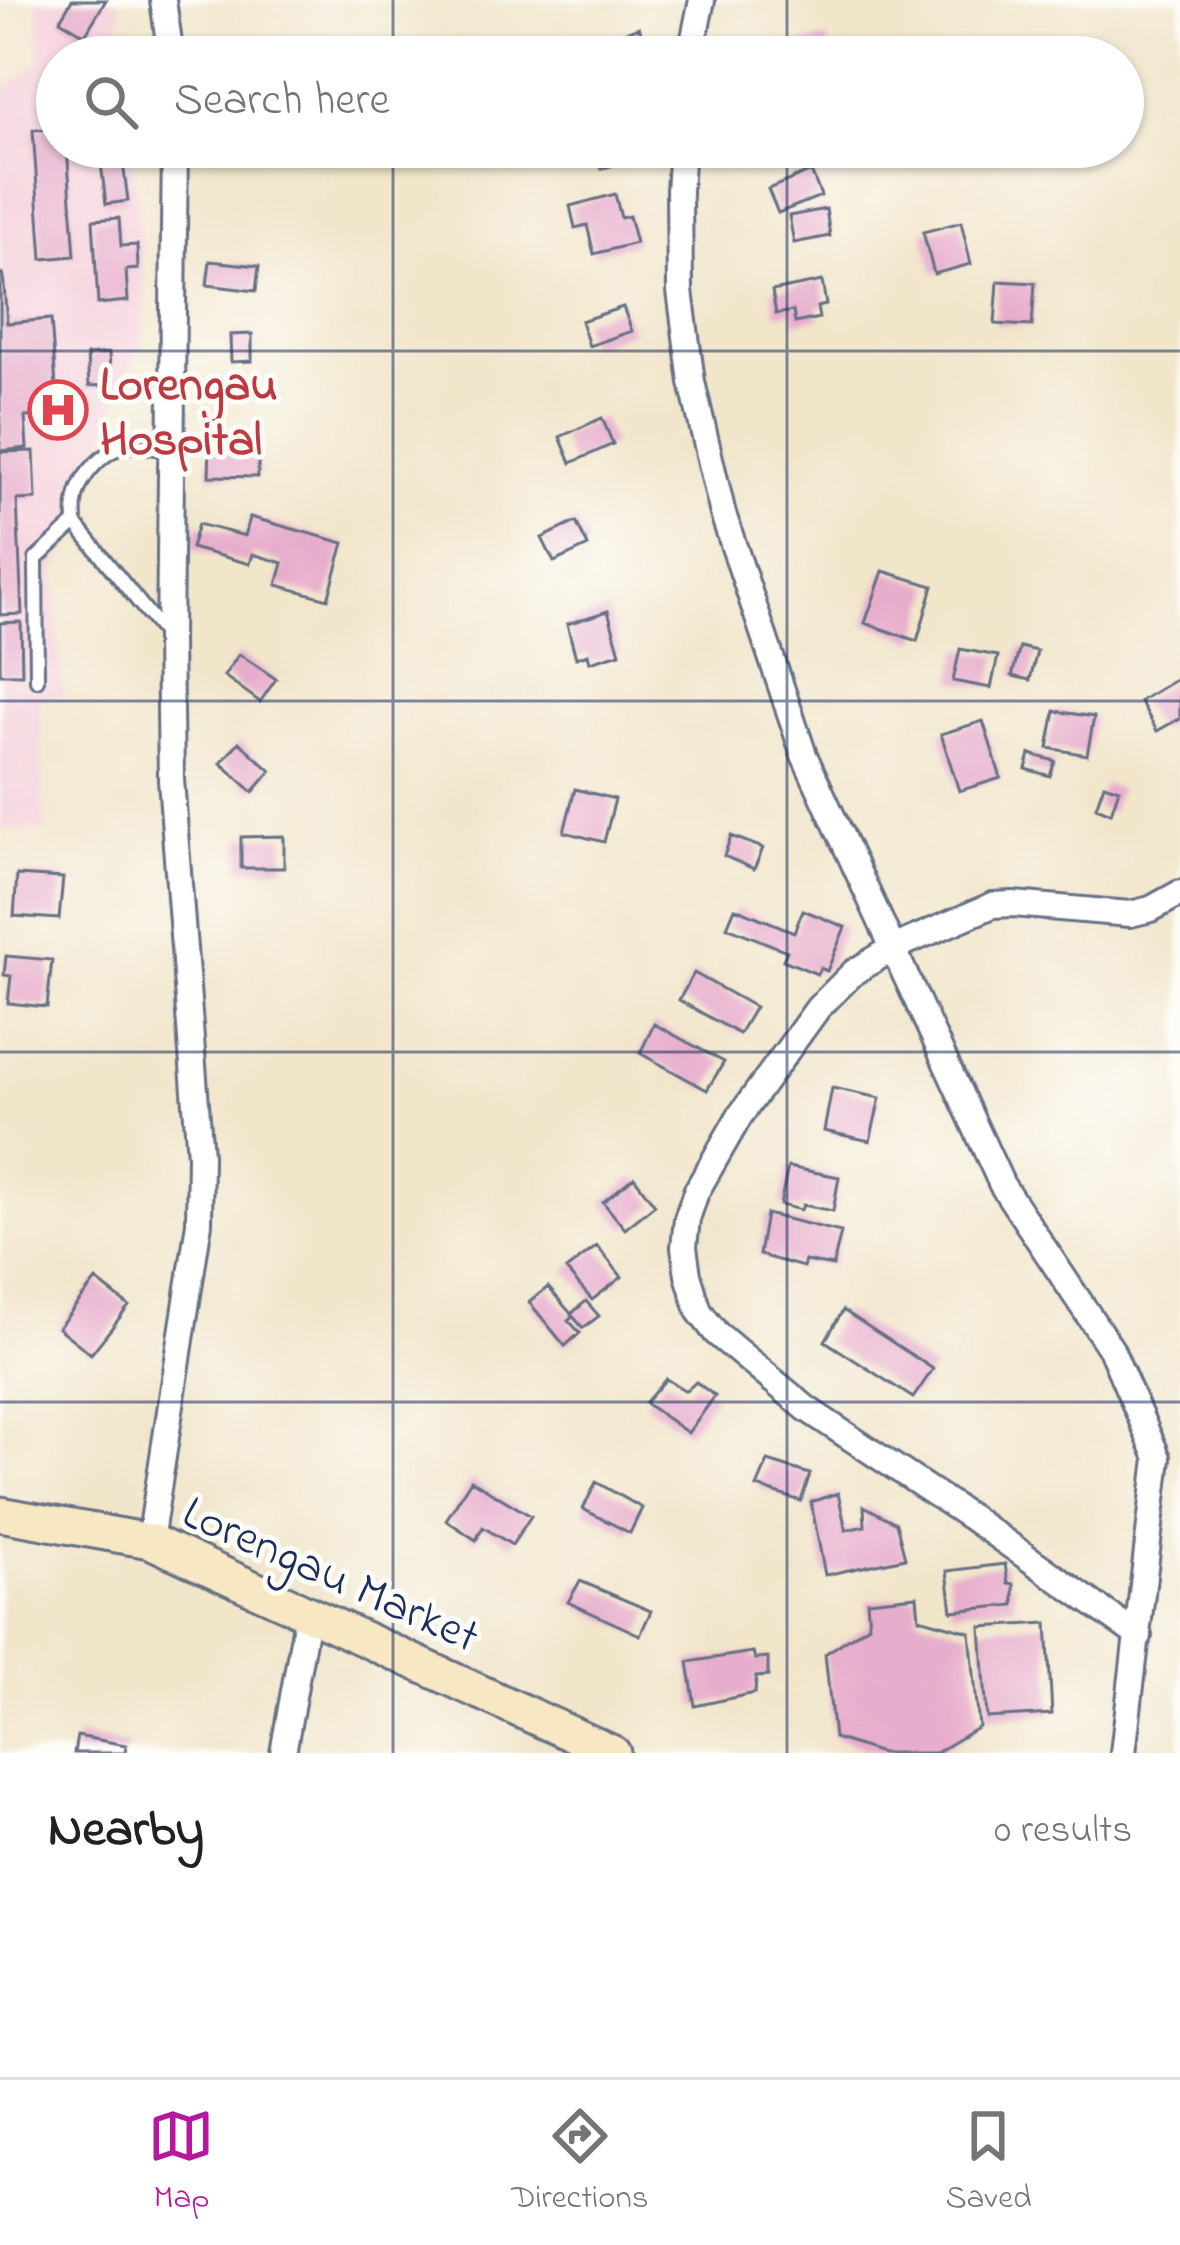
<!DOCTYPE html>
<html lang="en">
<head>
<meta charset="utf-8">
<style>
  :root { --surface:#fff; --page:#f2f2f2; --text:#202124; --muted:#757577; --line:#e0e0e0; --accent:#b5179e }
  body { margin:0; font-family:"Indie Flower",sans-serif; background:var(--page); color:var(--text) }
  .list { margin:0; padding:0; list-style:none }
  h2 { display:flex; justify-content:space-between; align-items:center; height:156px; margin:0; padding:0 48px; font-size:51px }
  h2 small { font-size:39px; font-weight:400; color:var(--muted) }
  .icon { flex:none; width:66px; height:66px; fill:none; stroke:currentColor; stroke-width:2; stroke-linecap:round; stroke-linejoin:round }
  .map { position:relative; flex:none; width:1180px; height:1753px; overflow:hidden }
  .search { position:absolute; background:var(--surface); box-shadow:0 3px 9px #0004; left:36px; right:36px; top:36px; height:132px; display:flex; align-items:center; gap:30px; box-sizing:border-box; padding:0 42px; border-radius:66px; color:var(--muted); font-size:45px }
  .sheet { height:324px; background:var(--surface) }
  nav { display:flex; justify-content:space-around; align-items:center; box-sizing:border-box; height:168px; border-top:3px solid var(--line); background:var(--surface); font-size:33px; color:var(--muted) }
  nav a { display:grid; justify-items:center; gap:6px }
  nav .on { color:var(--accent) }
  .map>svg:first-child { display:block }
  .built { fill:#f5cfda }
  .building { fill:#e7adcc }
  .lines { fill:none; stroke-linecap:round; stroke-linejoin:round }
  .lane-casing { stroke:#666f84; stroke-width:18 }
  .street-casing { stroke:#666f84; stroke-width:30 }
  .secondary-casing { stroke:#666f84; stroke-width:39 }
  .lane { stroke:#fff; stroke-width:12 }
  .street { stroke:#fff; stroke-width:24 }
  .secondary { stroke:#f7e8c3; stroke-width:33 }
  .grid { fill:none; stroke:#1b2f5e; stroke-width:3; stroke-opacity:0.55 }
  .labels { text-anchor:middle; stroke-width:10; stroke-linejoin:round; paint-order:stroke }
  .health-label { font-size:48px; font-weight:bold; fill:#be3a42; stroke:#fdfcf7; text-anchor:start }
  .street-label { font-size:48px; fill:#1b2f5e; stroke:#fdfcf7 }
</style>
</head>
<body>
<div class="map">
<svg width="1180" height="1753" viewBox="0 0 1180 1753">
  <rect width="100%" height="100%" fill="#fdfcf7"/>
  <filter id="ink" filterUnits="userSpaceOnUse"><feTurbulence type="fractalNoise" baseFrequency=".00833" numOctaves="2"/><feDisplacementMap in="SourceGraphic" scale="24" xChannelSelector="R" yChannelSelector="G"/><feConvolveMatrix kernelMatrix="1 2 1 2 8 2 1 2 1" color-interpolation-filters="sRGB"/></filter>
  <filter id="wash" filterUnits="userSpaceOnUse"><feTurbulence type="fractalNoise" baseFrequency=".004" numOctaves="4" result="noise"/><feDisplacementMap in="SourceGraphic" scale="48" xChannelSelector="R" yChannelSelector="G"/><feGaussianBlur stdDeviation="2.7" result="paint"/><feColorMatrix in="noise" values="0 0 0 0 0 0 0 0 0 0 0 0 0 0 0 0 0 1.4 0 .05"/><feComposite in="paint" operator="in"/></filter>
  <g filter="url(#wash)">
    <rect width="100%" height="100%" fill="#f1e5ca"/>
    <path class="built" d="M37 0H118L123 57H57V147H132L146 300 142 344 124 382 91 489 54 575 64 695 40 699 44 832 0 830V91L40 62Z"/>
    <g id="blocks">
      <path class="building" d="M72 0H106L85 35 60 20Z
        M639 27 650 57H601L596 43Z
        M827 38 831 57H783L781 49Z
        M57 129V147H67L75 256 42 259 33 130Z
        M99 147H121L128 201 106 204Z
        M594 147H640L643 156 601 169Z
        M811 171 821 196 778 213 768 189Z
        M615 194 621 218 629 216 636 243 594 254 587 225 575 228 570 206Z
        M826 209 830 236 794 243 789 216Z
        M119 218 121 246 137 245 138 269 126 270 128 301 98 304 93 220Z
        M961 222 971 264 934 274 923 232Z
        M210 261 259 266 256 291 207 285Z
        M0 274H3L7 323 51 319 58 414 25 417 27 448 0 451Z
        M822 281 826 305 817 307 819 318 795 323 793 311 776 314 772 291Z
        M998 281 1035 283 1032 326 995 324Z
        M623 307 632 331 589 346 581 321Z
        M252 334V361L231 362 230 335Z
        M109 353 111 385 89 386 87 355Z
        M602 418 613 444 571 463 560 437Z
        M210 446H258V477L209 476Z
        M34 451 36 499 17 500 22 614 0 615V452Z
        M250 517 344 543 328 599 277 585 283 563 253 554 250 564 191 548 198 524 245 536Z
        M576 522 588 546 554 562 542 538Z
        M883 571 933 586 917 641 865 623Z
        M608 611 620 653 590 662 588 654 576 658 567 624Z
        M21 622 22 674H0V623Z
        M1020 647 1037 651 1030 680 1012 676Z
        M960 649 998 656 991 688 953 681Z
        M239 654 276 679 260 702 224 676Z
        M1180 677V718L1157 731 1140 701Z
        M1055 711 1094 717 1087 755 1048 748Z
        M983 721 1001 778 959 791 941 734Z
        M239 742 271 771 253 792 221 763Z
        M1030 754 1055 761 1050 776 1026 769Z
        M1104 784 1119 789 1111 813 1096 807Z
        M575 789 615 799 604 842 564 832Z
        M284 836V868H241V837Z
        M731 836 763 848 754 869 724 856Z
        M17 875 63 878 59 919 14 916Z
        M735 908 794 932 803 910 845 927 827 971 820 968 817 974 783 960 787 951 727 927Z
        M6 956 52 960 47 1007 8 1003 11 976 4 975Z
        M694 973 755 1007 739 1034 679 1000Z
        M654 1024 724 1062 707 1090 640 1053Z
        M832 1088 880 1098 870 1141 824 1131Z
        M788 1167 839 1177 833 1211 803 1205 801 1210 780 1205Z
        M634 1177 655 1205 625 1229 603 1202Z
        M766 1214 841 1232 833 1266 805 1261 803 1267 759 1255Z
        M597 1246 622 1277 592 1300 566 1270Z
        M96 1280 129 1306 91 1354 58 1328Z
        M548 1287 573 1316 568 1320 580 1333 565 1346 529 1302Z
        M586 1301 599 1316 583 1328 571 1314Z
        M843 1310 933 1369 913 1398 825 1341Z
        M666 1379 686 1391 696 1382 715 1396 688 1433 645 1403Z
        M768 1461 810 1474 801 1501 757 1487Z
        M471 1480 531 1516 512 1545 483 1527 476 1540 446 1520Z
        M596 1482 642 1508 630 1533 583 1509Z
        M838 1493 846 1530 865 1526 864 1506 896 1523 905 1558 825 1575 811 1502Z
        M1005 1564 1008 1583 1014 1584V1605L952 1611 947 1571Z
        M580 1581 651 1611 640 1635 568 1602Z
        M917 1596 919 1618 970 1632 979 1727 935 1753H881L834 1738 825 1654 869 1625 867 1601Z
        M1047 1623 1052 1714 987 1718 981 1627Z
        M753 1652 755 1659 768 1658V1676L756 1677 755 1693 695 1706 688 1662Z
        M77 1736 126 1745 125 1753H74Z"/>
    </g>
  </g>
  <g filter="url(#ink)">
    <use href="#blocks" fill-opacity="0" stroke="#666f84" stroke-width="3"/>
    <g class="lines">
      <defs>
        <path id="lane" d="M166 636 75 523C75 516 74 510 75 503 78 477 106 446 133 445 145 445 159 449 171 451
          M37 680 36 559 75 523"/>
        <path id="street" d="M163 0 171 57
          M690 57 702 0
          M682 147 679 191 680 291 692 382 723 514 804 755 1002 1185 1111 1349 1158 1458 1123 1753
          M150 1541 199 1223 200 1156 171 780 169 639 175 147
          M1139 1636 970 1517 807 1409 716 1333 699 1311 688 1275 684 1247 687 1219 696 1192 739 1117 818 1008 854 972 893 948 993 905 1013 904 1130 914 1151 909 1180 893
          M283 1753 308 1612"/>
        <path id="secondary" d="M0 1514 150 1541 613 1753"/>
      </defs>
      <use href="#lane" class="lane-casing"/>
      <use href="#street" class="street-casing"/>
      <use href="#secondary" class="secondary-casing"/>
      <use href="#lane" class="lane"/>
      <use href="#street" class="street"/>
      <use href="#secondary" class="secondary"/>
    </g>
  </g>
  <path class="grid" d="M393 0V57M787 0V57M393 147V1753M787 147V1753M0 351H1180M0 701H1180M0 1052H1180M0 1402H1180"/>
  <defs>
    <symbol id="hospital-ring" viewBox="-11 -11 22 22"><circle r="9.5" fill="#fdfcf7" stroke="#e0444e" stroke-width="1.5"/><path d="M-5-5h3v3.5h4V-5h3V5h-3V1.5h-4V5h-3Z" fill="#e0444e"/></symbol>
  </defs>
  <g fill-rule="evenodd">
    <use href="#hospital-ring" x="25" y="377" width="66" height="66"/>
  </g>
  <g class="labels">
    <g class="health-label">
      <text x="100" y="399">Lorengau<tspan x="100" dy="55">Hospital</tspan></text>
    </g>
    <g class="street-label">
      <text transform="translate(332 1572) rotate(24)" y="17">Lorengau Market</text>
    </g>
  </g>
</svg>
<div class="search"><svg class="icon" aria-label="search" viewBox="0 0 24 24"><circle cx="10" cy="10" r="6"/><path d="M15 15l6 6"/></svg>Search here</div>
</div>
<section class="sheet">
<h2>Nearby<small>0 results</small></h2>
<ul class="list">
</ul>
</section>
<nav>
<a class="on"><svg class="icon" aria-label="map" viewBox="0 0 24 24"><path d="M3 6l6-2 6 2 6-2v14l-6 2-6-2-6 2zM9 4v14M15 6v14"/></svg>Map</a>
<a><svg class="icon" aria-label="directions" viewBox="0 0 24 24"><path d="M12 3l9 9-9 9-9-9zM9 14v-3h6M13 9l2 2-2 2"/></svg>Directions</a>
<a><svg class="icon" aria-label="saved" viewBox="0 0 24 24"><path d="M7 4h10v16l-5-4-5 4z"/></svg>Saved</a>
</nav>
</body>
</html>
